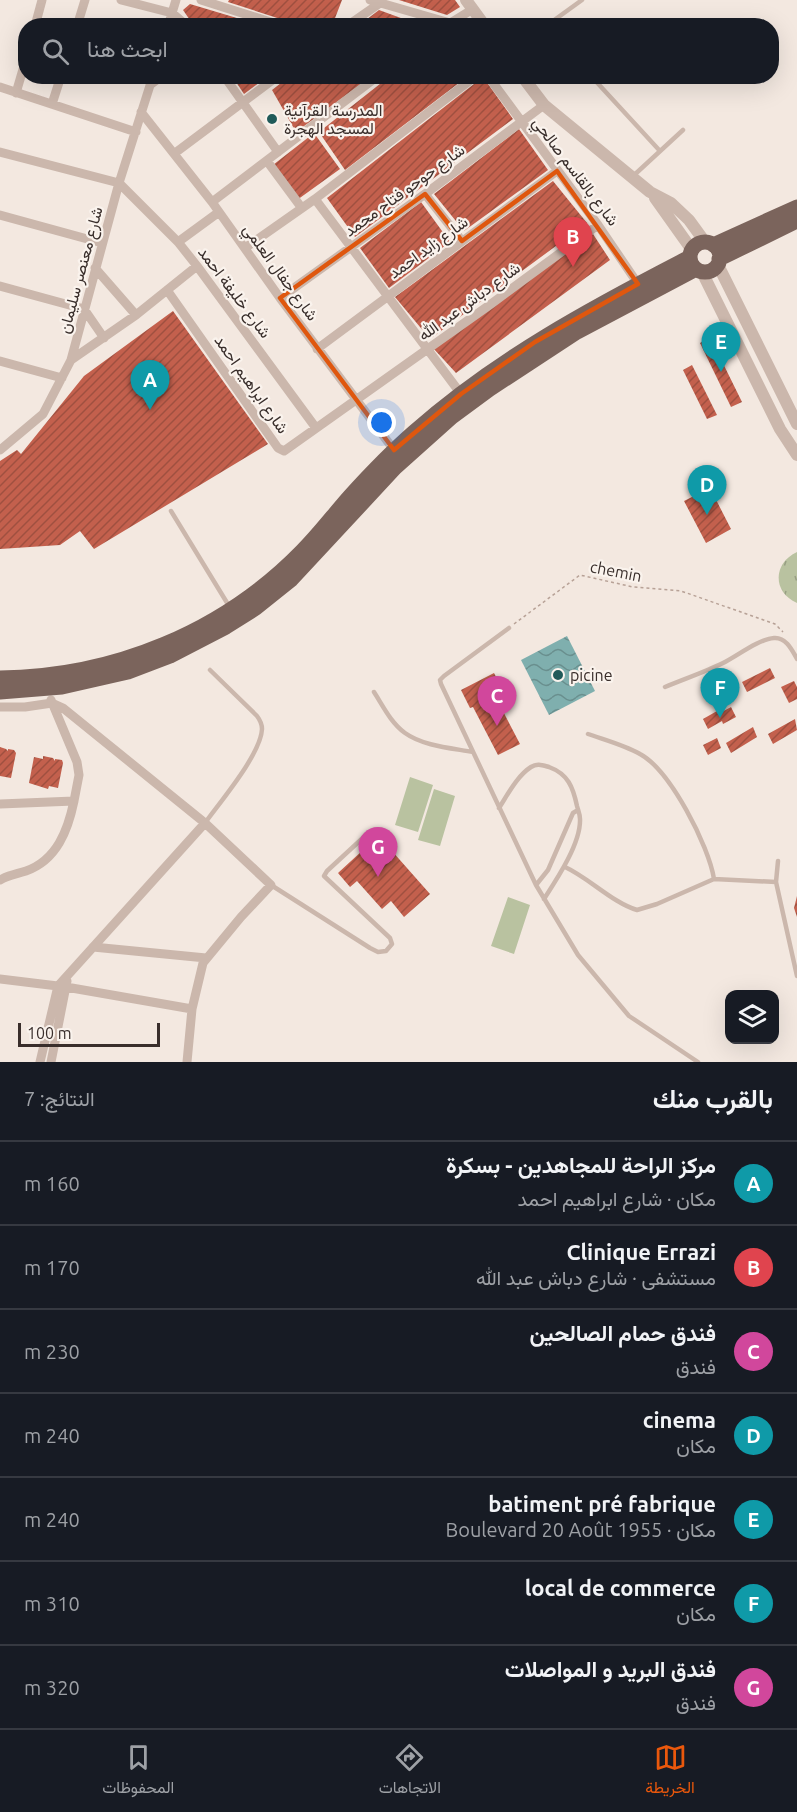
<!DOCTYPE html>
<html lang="ar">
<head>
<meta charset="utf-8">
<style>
  :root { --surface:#171b24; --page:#20242c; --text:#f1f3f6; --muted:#9ea1a6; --line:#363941; --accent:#ea580c }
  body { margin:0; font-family:Ubuntu,Vazirmatn,sans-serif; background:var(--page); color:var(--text); direction:rtl }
  .controls { position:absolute; right:18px; bottom:18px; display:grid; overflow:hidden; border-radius:12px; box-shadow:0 6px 24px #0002 }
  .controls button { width:54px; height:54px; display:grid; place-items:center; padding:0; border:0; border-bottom:2px solid var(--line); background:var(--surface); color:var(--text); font:30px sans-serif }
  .scale { position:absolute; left:18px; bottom:15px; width:142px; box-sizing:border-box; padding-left:6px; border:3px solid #392e2b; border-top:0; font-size:16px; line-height:21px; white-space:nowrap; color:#392e2b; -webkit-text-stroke:4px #faf3ed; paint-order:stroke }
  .you { position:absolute; left:382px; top:423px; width:21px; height:21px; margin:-15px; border:4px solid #fff; border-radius:50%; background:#1a73e8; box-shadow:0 0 0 9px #1a73e833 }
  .badge { display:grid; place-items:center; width:39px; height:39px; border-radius:50%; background:var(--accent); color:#fff; font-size:20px; font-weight:700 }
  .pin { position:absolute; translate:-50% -50px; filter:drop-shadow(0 2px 3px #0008) }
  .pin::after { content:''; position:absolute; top:32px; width:21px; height:18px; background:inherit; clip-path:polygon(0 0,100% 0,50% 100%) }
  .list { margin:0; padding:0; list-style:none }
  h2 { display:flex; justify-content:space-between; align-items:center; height:78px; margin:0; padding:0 24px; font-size:26px }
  h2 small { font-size:20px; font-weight:400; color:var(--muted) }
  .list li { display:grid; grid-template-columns:39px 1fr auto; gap:18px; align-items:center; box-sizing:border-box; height:84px; padding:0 24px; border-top:2px solid var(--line) }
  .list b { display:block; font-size:22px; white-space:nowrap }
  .list p { margin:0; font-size:20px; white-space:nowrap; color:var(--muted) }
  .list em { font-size:20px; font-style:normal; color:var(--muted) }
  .icon { flex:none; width:33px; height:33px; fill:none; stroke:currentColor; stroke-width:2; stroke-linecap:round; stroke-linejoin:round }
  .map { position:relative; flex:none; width:797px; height:1062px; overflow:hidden; direction:ltr }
  .search { position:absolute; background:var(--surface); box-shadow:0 6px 24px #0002; left:18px; right:18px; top:18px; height:66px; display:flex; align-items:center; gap:15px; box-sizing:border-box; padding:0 21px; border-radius:24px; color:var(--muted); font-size:22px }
  .sheet { height:666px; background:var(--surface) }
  nav { display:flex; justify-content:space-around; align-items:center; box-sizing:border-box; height:84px; border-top:2px solid var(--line); background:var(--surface); font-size:16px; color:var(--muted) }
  nav a { display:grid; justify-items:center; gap:3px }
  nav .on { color:var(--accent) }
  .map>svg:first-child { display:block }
  .grass { fill:url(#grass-tufts) }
  .green { fill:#b9c2a0 }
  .water { fill:url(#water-waves) }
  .building { fill:url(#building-hatch) }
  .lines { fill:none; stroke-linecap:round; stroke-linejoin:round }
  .path { stroke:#b7a196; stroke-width:1.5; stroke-dasharray:3 3; stroke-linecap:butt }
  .service { stroke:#cbb7ac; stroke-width:4.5 }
  .minor { stroke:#cbb7ac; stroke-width:9 }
  .tertiary { stroke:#cbb7ac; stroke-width:12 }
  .primary { stroke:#7b645c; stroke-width:15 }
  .marked { fill:none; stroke:#df570e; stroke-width:4.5; stroke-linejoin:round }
  .poi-dot { fill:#205a59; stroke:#faf3ed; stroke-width:2 }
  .labels { text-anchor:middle; stroke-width:4.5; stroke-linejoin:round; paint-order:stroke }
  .poi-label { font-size:16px; fill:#392e2b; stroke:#faf3ed; text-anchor:start }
  .street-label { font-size:16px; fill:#392e2b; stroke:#faf3ed }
</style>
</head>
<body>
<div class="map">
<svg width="797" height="1062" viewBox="0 0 797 1062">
  <defs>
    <pattern id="grass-tufts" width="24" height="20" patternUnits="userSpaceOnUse" patternTransform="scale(1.5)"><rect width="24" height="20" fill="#b9c2a0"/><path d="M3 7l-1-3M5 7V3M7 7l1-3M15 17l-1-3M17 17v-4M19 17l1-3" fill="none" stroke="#979e83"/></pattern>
    <pattern id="water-waves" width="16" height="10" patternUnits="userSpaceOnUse" patternTransform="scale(1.5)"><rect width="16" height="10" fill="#7fafae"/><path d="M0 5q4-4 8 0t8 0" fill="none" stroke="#698f8e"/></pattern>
    <pattern id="building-hatch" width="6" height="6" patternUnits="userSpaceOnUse" patternTransform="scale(1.5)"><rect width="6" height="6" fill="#c3604d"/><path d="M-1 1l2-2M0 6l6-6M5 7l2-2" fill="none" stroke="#9f5040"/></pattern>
  </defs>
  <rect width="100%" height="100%" fill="#f3e8e0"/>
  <path class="grass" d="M797 552V603C772 592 773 563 797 552Z"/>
  <path class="green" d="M410 777 433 785 418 832 395 825Z
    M434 789 455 796 440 846 418 840Z
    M508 897 530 905 514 954 491 946Z"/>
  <path class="water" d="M567 636 595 691 549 715 521 660Z"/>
  <path class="building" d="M229 0H342L332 26H302L228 2Z
    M399 0H455L460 7 447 15Z
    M190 4 260 25V26H194L183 10Z
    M379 10 420 25V26H358Z
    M232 76H268L244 94Z
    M290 76H372L296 132 272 90Z
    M390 76H468L345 170 319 132Z
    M483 77 513 119 355 237 327 198Z
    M519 129 548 170 464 231 434 194Z
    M314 133 340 169 297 200 273 165Z
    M553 181 587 223 430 339 395 297Z
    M421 202 450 242 389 288 360 248Z
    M593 234 610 260 456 373 433 348Z
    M173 311 268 444 94 549 80 531 60 545 0 549V461L17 450 21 454 84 376Z
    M710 337 742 402 731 407 700 343Z
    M692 365 717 415 707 419 683 370Z
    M710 488 731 529 706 543 684 501Z
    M770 668 775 678 747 692 742 682Z
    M494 673 504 692 495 696 520 744 498 755 473 707 470 708 461 690Z
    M725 673 732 687 723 692 716 678Z
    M794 681 797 687V699L789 703 781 687Z
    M731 707 736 717 723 724 722 721 708 729 703 719 717 711 718 714Z
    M795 719 797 730 773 744 768 734Z
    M753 727 757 737 731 753 726 743Z
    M717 738 721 748 708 755 703 745Z
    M0 747 6 749 8 751V749L14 750 16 753 11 778 0 776Z
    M43 756 53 758 55 761V759L62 760 63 763 58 788 49 786 48 789 29 783 34 757 43 759Z
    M384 842 430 894 404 917 391 901 382 909 357 881 350 887 338 873 363 850 368 855Z
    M797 896V917L794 908Z"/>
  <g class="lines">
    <path class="path" d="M514 624 580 575 633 587 681 591 775 624 783 632"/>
    <path class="service" d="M546 26 582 0
      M591 76 660 151
      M632 177 683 130
      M171 511 229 606
      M509 628 444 676 440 680 441 684 536 885 578 955 629 1016 698 1062
      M665 687C684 679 705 672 723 663 737 656 759 639 774 638 786 637 792 650 797 659
      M374 692C383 706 391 723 405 733 423 746 451 748 473 752
      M588 734C605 740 624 745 640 754 670 770 709 846 714 879
      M499 808C508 794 517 776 531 767 537 763 542 765 549 767 568 774 573 787 577 806 578 810 580 814 580 819 581 843 557 879 544 899
      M205 823C220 802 261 754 262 729 262 724 260 720 257 716L210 670
      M778 861 776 882 797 976
      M565 867C589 878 613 903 637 910L657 904 714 879 776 882
      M271 885 370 948 378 952 386 951 392 944 390 938 324 876 327 871 366 835
      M536 885 548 870 573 813 578 810"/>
    <path class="minor" d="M121 0 172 13 187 26
      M201 0 283 26
      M370 0 450 23 452 26
      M447 25 473 9
      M35 26 42 0
      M77 26 85 0
      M168 26 176 0
      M347 26 380 3
      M224 76 278 152
      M488 76 598 225 638 284
      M150 85 162 76
      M0 87 136 132
      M16 93 26 59
      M52 104 61 76
      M141 112 212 202 280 298 394 450
      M0 152 119 183 178 242 197 266 316 428
      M175 153 278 76
      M267 161 301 207
      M425 194 462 241
      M315 199 461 394
      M212 202 378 76
      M0 215 102 243
      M178 242 219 212
      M245 248 315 199 476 76
      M95 268 136 315
      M0 286 84 309 104 338
      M167 290 278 448 284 451 491 304 598 225
      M280 298 425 194 544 105
      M317 349 557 171
      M71 360 136 315 197 266
      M0 361 62 378
      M0 450 43 414 71 360 119 183 153 76
      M0 707H25L52 703 63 708 205 823 271 885 241 917 203 963 192 1009 187 1062
      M0 804 74 801 79 775 77 762 51 700
      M0 880C9 875 17 874 26 871 57 860 68 830 74 801
      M93 947 206 958
      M0 979 66 987 192 1009
      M40 1062 58 986 205 823
      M51 1062 67 981"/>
    <path class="tertiary" d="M466 0 485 26
      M522 76 544 105 650 192 671 203 689 220 705 242
      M655 198 692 250
      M718 265 797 424
      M702 272 780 429 797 455"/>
    <path class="primary" d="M690 257a15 15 0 1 1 30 0a15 15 0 1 1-30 0Z
      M713 245 797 207
      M719 259 797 221
      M0 678C113 677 223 632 302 551 319 534 334 514 350 496 370 474 391 452 414 432 496 359 593 307 690 257
      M0 692 62 687 128 672 170 656 226 627 256 608 291 580 395 468 452 417 490 389 577 332 696 269"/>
  </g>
  <path class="marked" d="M557 171 638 284 535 342 461 394 394 450 280 298 425 194 462 241Z"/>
  <g class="poi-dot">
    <circle cx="272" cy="119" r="6"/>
    <circle cx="558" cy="675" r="6"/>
  </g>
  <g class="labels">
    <g class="poi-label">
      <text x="284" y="116">المدرسة القرآنية<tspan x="284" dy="18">لمسجد الهجرة</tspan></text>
      <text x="570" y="681">picine</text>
    </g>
    <g class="street-label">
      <text transform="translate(576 171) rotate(53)" y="6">شارع بالقاسم صالحي</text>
      <text transform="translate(404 190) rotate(-36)" y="6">شارع حوحو فتاح محمد</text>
      <text transform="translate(428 247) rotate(-36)" y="6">شارع زايد احمد</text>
      <text transform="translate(80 270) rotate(-75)" y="6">شارع معنصر سليمان</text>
      <text transform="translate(281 272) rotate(54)" y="6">شارع جفال العلمي</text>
      <text transform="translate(235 292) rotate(53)" y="6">شارع خليفة احمد</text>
      <text transform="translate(469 301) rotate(-36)" y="6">شارع دباش عبد الله</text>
      <text transform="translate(252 384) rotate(55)" y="6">شارع ابراهيم احمد</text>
      <text transform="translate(616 571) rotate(11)" y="6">chemin</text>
    </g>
  </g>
</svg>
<div class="controls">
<button><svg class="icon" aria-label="layers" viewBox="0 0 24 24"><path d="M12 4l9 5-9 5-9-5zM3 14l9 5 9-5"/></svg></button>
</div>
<div class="scale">100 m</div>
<div class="you"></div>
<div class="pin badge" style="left:150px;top:410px;background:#0f9aa8">A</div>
<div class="pin badge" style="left:573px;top:267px;background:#e0444e">B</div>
<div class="pin badge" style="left:497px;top:726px;background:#d1479c">C</div>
<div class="pin badge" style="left:707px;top:515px;background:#0f9aa8">D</div>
<div class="pin badge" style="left:721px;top:372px;background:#0f9aa8">E</div>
<div class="pin badge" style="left:720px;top:718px;background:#0f9aa8">F</div>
<div class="pin badge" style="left:378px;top:877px;background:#d1479c">G</div>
<div class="search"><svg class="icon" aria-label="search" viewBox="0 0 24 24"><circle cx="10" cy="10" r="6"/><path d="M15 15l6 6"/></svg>ابحث هنا</div>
</div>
<section class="sheet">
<h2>بالقرب منك<small>النتائج: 7</small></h2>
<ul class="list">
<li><span class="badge" style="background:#0f9aa8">A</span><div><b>مركز الراحة للمجاهدين - بسكرة</b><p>مكان · شارع ابراهيم احمد</p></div><em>160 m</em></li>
<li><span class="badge" style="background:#e0444e">B</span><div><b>Clinique Errazi</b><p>مستشفى · شارع دباش عبد الله</p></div><em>170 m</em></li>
<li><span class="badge" style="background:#d1479c">C</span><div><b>فندق حمام الصالحين</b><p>فندق</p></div><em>230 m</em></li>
<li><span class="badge" style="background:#0f9aa8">D</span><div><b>cinema</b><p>مكان</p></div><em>240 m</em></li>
<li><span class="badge" style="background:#0f9aa8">E</span><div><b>batiment pré fabrique</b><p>مكان · Boulevard 20 Août 1955</p></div><em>240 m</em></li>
<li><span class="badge" style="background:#0f9aa8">F</span><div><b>local de commerce</b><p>مكان</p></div><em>310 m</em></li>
<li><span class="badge" style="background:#d1479c">G</span><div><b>فندق البريد و المواصلات</b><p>فندق</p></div><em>320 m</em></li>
</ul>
</section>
<nav>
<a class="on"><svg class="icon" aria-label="map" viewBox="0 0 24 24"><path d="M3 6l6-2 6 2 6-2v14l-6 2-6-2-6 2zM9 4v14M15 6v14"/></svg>الخريطة</a>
<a><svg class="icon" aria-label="directions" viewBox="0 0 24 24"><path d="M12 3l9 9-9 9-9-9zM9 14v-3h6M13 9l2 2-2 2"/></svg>الاتجاهات</a>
<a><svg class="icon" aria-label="saved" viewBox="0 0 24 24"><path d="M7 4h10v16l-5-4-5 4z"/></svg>المحفوظات</a>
</nav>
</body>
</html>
